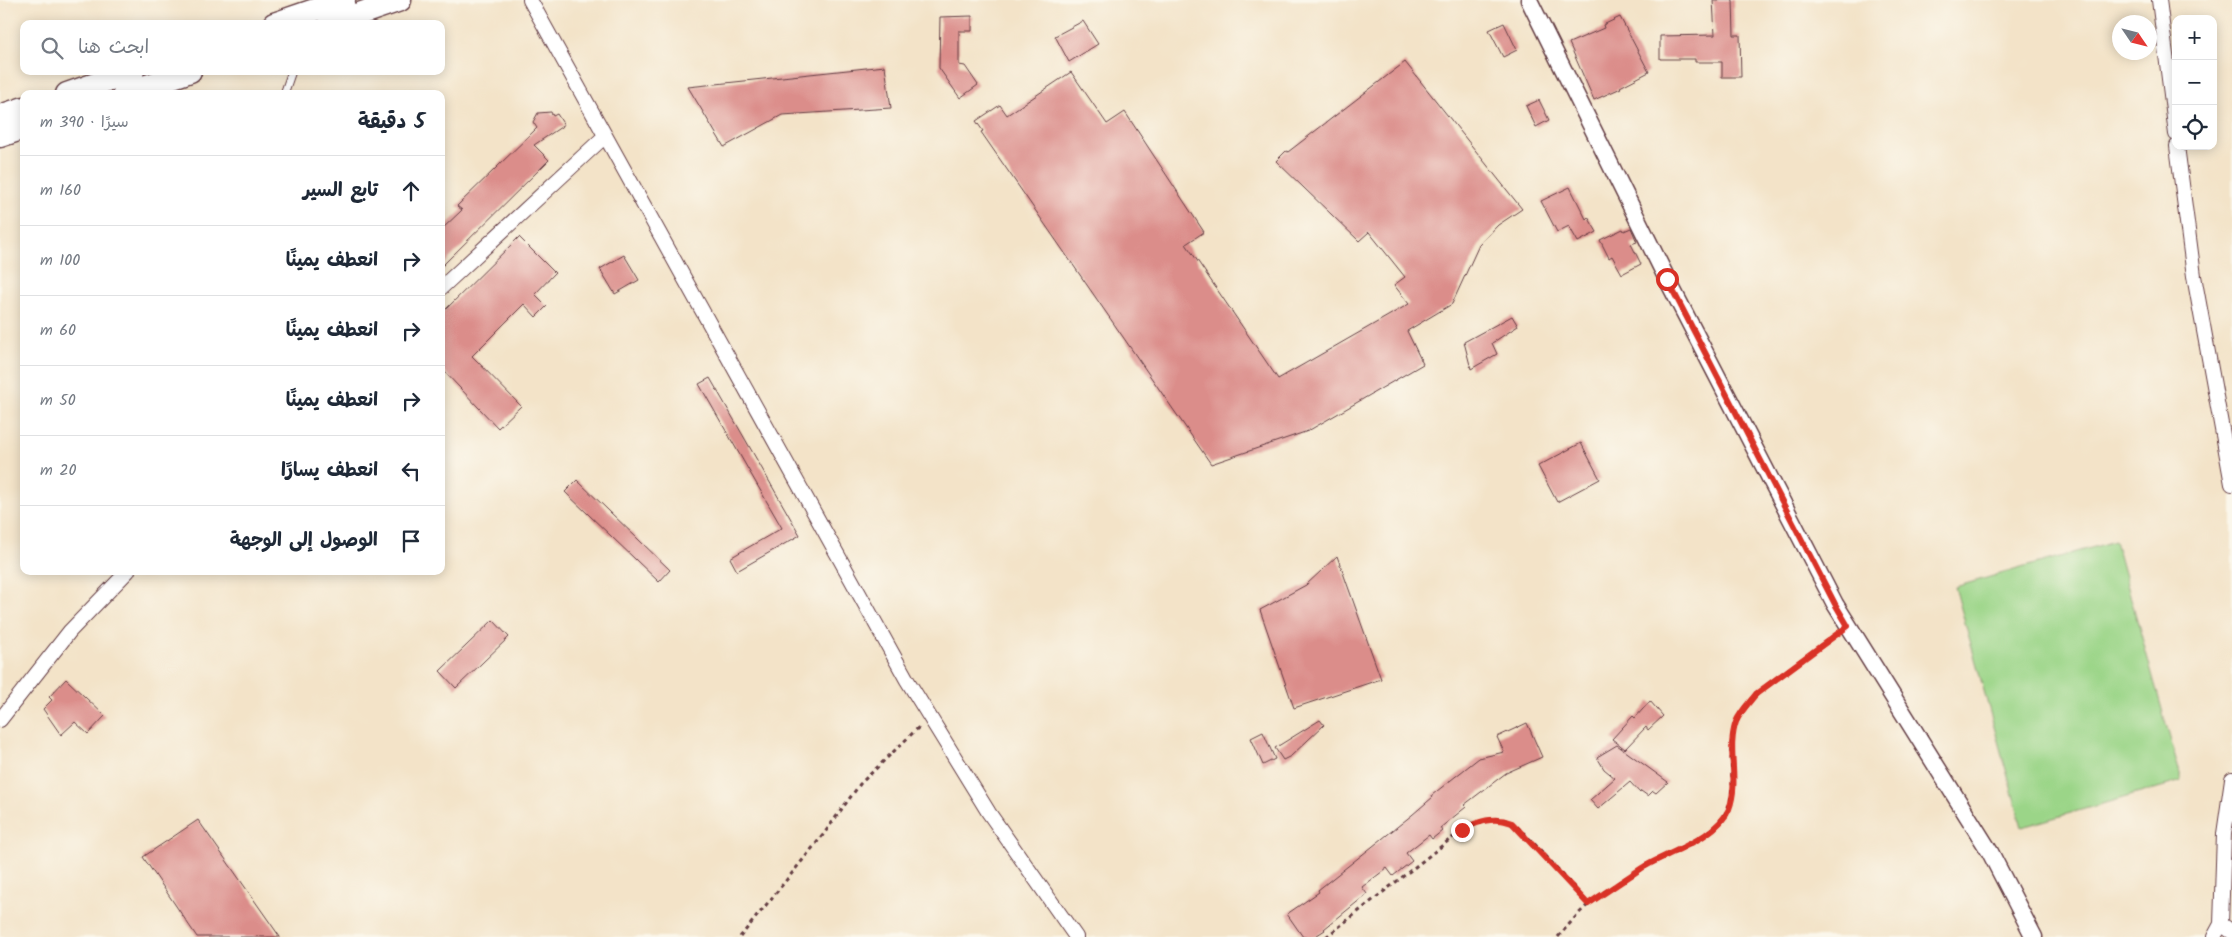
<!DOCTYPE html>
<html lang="ar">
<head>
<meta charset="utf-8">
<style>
  :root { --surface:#fff; --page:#f2f2f3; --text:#1f2937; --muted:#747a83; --line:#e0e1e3 }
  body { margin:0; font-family:Kalam,"Playpen Sans Arabic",sans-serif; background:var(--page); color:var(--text); direction:rtl }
  .controls { position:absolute; right:15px; top:15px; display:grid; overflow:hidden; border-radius:10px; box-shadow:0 2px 12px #0003 }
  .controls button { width:45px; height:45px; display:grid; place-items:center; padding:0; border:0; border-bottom:1px solid var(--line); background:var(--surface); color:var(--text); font:25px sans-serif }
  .compass { position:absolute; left:2112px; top:15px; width:45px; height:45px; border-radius:50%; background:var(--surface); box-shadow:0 2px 12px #0003; rotate:125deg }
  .stop { position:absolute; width:15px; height:15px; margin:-11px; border:4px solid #d93025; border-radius:50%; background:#fff }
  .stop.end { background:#d93025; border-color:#fff; box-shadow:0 1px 5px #0008 }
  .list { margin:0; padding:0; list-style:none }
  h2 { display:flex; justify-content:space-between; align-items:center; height:65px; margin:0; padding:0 20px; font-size:21px }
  h2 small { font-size:16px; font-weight:400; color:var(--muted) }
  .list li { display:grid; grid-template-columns:32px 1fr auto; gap:15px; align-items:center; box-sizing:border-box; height:70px; padding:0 20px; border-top:1px solid var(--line) }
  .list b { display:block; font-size:19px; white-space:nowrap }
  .list em { font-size:16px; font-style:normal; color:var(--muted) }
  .icon { flex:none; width:28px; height:28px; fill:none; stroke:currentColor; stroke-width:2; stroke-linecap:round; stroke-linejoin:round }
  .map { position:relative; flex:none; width:2232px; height:937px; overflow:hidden; direction:ltr }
  .search { position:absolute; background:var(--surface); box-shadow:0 2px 12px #0003; left:20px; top:20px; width:425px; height:55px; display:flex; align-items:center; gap:12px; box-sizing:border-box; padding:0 18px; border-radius:10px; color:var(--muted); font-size:19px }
  .panel { position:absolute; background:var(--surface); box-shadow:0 2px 12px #0003; left:20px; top:90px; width:425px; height:485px; border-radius:10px; direction:rtl }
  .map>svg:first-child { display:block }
  .green { fill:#9bd588; stroke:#727a5a }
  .building { fill:#db8d8a }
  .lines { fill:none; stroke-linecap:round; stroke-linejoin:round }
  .service-casing { stroke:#633c43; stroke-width:9 }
  .minor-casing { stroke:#633c43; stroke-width:16 }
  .tertiary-casing { stroke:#633c43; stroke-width:19 }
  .trunk-casing { stroke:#633c43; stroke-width:25 }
  .path { stroke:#633c43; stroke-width:3; stroke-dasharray:4 4; stroke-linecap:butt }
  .service { stroke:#fff; stroke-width:7 }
  .minor { stroke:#fff; stroke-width:14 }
  .tertiary { stroke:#fff; stroke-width:16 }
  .trunk { stroke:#fff; stroke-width:22 }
  .route { stroke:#d93025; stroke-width:6 }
</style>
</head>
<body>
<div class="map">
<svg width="2232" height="937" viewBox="0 0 2232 937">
  <rect width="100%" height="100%" fill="#fbf7ec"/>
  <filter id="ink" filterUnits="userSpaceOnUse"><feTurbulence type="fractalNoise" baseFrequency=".02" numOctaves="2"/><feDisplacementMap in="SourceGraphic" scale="10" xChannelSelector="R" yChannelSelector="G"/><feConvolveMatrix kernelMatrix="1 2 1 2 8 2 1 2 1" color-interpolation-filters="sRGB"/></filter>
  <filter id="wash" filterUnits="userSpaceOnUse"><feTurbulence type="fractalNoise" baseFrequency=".0096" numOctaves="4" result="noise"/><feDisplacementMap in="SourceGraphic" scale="20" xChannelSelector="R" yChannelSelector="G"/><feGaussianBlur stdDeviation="1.12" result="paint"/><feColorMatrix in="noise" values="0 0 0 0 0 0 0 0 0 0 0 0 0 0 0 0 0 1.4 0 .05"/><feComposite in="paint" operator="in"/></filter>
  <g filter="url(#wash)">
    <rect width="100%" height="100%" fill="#f3e3c8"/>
    <path class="green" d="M2115 541 2182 781 2022 827 1955 587Z"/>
    <g id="blocks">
      <path class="building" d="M1713 0H1733L1734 35H1740L1741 77H1722V62H1695V59H1660V36L1715 35Z
        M972 16V31H959V65L965 66 978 85 960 98 939 68 940 17Z
        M1620 17 1649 72 1620 87 1621 88 1594 100 1569 43 1604 28 1603 25Z
        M1083 21 1098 44 1069 62 1055 36Z
        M1504 23 1517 50 1503 57 1489 30Z
        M1405 62 1522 209 1498 225 1479 245 1452 304 1407 331 1423 364 1308 431 1211 464 981 132 983 131 976 121 1000 105 1007 115 1071 72 1107 124 1125 112 1204 232 1186 244 1278 379 1409 304 1394 285 1405 277 1369 232 1359 241 1276 161 1286 151 1288 152Z
        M885 66 891 108 782 115 724 147 688 87Z
        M1539 100 1549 120 1536 127 1526 106Z
        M551 112 553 116 557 114 564 125 534 145 549 160 441 267V230L462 210 457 206 537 128 533 122 538 113Z
        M1570 187 1586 219 1588 217 1597 232 1578 242 1569 226 1557 232 1541 201Z
        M1631 228 1637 242 1631 244 1641 264 1622 274 1612 256 1609 258 1600 240 1623 229 1624 231Z
        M519 237 555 273 535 294 547 306 536 317 524 304 472 356 521 406 498 428 441 368V314Z
        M624 255 639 280 615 294 600 269Z
        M1512 316 1518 326 1492 343 1497 354 1471 369 1464 342Z
        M710 378 800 535 737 571 730 558 782 528 699 384Z
        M1581 443 1600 479 1557 502 1538 466Z
        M577 480 670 570 659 582 565 492Z
        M1337 556 1381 679 1294 708 1260 610 1306 585Z
        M493 620 509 637 456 688 440 671Z
        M66 679 105 716 88 734 75 722 61 735 43 709 52 700 49 697Z
        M1650 701 1663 716 1648 730 1646 727 1625 749 1612 739 1633 716 1635 718Z
        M1320 720 1324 725 1291 756 1283 760 1275 748Z
        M1527 723 1542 757 1506 773 1464 805 1466 807 1440 828 1442 831 1432 839 1429 835 1406 853 1412 861 1393 876 1387 868 1362 887 1367 894 1324 929 1325 930 1314 937H1303L1287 914 1319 892 1318 890 1412 815 1433 797 1432 795 1479 758 1504 752 1497 737Z
        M1263 732 1275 759 1263 765 1251 738Z
        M1617 745 1668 782 1656 793 1653 791 1648 796 1641 791 1640 793 1630 782 1598 809 1590 800 1615 778 1604 769 1597 757Z
        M198 820 280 937H197L143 857Z"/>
    </g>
  </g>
  <g filter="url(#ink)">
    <use href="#blocks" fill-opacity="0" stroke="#633c43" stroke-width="1"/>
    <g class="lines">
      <defs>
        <path id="service" d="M284 94 292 71"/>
        <path id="minor" d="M530 0 907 680 989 813 1076 937
          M2159 0 2176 134
          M2177 146 2194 276 2232 484
          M441 288 605 136
          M0 720 70 631 128 571
          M2221 924 2232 932
          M2214 937 2221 924 2224 834 2232 779"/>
        <path id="tertiary" d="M1529 0 1667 279 1835 604 1990 852 2034 937"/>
        <path id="trunk" d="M274 24 344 0
          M330 24 400 0
          M67 94 133 71
          M124 94 190 71
          M0 116 24 108
          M0 136 24 128"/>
      </defs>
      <use href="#service" class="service-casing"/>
      <use href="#minor" class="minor-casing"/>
      <use href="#tertiary" class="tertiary-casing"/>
      <use href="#trunk" class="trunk-casing"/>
      <path class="path" d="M740 937 823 835 860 784 919 727
        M1326 937 1462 830C1475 823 1491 816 1507 821 1524 827 1573 888 1588 904
        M1558 937C1568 926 1578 913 1589 904 1606 891 1625 879 1643 868 1667 853 1699 844 1718 824 1743 797 1726 764 1733 733 1736 717 1746 706 1756 694L1837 634"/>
      <use href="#service" class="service"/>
      <use href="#minor" class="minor"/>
      <use href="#tertiary" class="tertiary"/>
      <use href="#trunk" class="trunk"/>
    </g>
  </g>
  <g class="lines" filter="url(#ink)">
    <path class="route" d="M1462 830C1478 821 1494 816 1512 823L1588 904C1606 892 1624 880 1642 868 1668 852 1717 838 1729 809 1740 780 1726 750 1736 722 1740 712 1749 703 1756 694L1848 626 1835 604 1667 279"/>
  </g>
</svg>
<div class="controls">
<button>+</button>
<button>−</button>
<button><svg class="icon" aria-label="locate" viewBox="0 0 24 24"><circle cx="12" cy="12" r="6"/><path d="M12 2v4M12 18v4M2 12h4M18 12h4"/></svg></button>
</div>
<svg class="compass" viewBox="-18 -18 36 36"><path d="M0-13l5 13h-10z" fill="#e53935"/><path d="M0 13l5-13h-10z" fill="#747a83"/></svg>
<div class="stop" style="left:1667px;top:279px"></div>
<div class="stop end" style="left:1462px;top:830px"></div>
<div class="search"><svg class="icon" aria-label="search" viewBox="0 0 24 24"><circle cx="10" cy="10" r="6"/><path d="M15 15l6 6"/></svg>ابحث هنا</div>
<section class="panel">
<h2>5 دقيقة<small>سيرًا · 390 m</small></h2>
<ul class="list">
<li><svg class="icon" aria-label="ahead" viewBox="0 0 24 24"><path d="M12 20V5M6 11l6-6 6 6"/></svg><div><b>تابع السير</b></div><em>160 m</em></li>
<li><svg class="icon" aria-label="right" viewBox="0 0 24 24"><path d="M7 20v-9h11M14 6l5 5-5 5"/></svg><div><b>انعطف يمينًا</b></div><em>100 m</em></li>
<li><svg class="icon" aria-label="right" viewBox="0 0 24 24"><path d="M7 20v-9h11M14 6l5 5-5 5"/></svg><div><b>انعطف يمينًا</b></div><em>60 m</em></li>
<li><svg class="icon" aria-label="right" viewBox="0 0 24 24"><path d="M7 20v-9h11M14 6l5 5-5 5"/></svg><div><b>انعطف يمينًا</b></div><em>50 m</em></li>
<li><svg class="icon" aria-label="left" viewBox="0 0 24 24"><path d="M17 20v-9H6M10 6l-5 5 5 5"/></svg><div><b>انعطف يسارًا</b></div><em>20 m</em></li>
<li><svg class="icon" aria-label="arrive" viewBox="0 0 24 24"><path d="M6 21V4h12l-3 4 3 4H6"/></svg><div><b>الوصول إلى الوجهة</b></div></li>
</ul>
</section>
</div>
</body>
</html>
